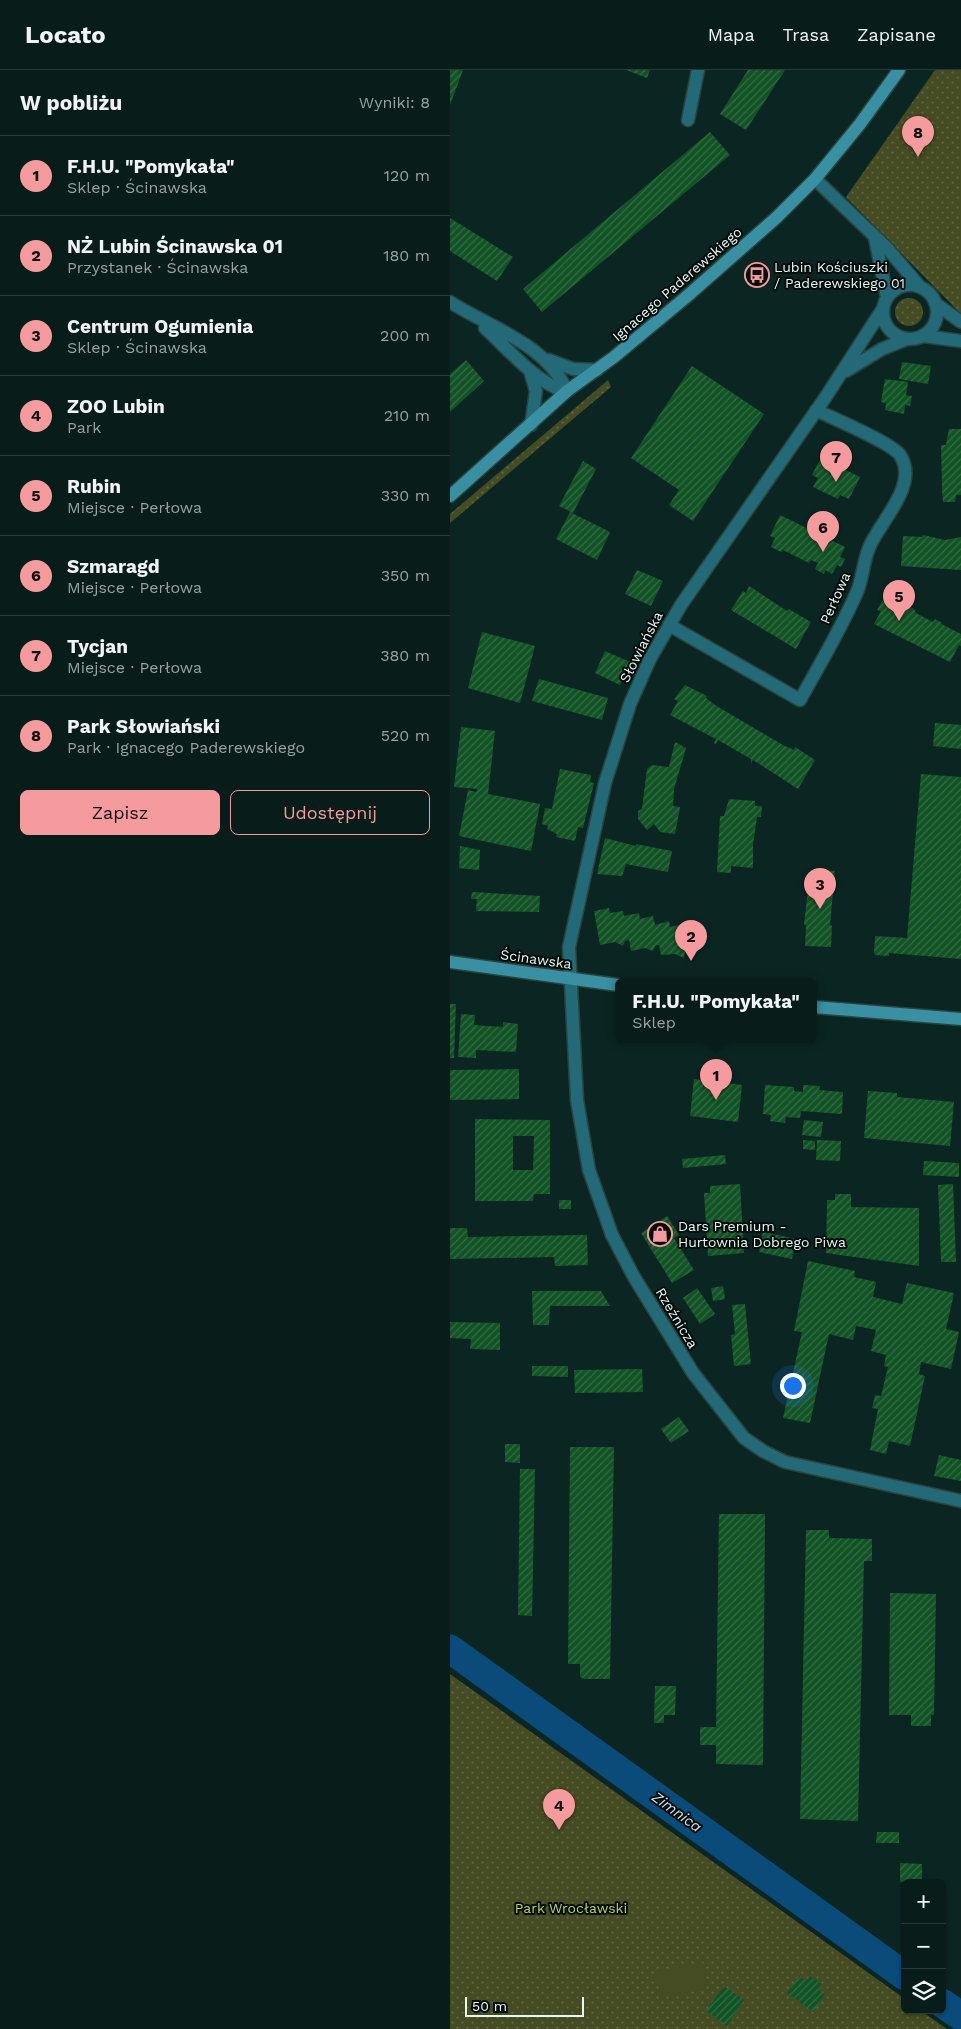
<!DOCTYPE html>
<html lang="pl">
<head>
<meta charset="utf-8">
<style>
  :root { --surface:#081c1a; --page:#112523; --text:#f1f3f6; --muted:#98a1a2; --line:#293a39; --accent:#f59b9e }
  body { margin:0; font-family:"Work Sans",sans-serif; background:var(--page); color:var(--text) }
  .controls { position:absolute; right:15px; bottom:15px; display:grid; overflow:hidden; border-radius:8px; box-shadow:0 1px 4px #0004 }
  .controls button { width:45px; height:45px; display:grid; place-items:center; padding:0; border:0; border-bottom:1px solid var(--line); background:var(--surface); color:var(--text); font:25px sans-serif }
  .scale { position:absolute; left:15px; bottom:12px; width:119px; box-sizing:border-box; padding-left:5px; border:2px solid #e7f7f4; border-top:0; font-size:14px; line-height:18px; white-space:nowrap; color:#e7f7f4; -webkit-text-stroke:4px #040d0b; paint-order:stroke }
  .you { position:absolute; left:342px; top:1315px; width:18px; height:18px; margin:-12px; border:4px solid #fff; border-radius:50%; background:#1a73e8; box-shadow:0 0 0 8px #1a73e833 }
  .badge { display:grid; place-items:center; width:32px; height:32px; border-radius:50%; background:var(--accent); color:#111; font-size:16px; font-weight:700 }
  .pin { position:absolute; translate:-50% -41px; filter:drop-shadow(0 1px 2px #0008) }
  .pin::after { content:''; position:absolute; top:26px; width:18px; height:15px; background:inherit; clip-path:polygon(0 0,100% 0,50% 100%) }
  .popup { position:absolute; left:165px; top:908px; width:202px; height:65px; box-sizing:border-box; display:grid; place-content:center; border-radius:8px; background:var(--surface); filter:drop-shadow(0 1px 4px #0005); font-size:16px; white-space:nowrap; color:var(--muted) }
  .popup b { font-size:19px; color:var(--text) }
  .popup::after { content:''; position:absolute; left:50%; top:100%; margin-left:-10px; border:10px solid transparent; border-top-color:var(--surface) }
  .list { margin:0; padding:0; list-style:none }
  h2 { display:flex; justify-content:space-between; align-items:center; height:65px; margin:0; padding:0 20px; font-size:21px }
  h2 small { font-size:16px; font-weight:400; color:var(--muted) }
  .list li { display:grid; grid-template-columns:32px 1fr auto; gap:15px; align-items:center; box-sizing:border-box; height:80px; padding:0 20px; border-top:1px solid var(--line) }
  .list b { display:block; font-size:19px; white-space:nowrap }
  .list p { margin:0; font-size:16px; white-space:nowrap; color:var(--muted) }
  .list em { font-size:16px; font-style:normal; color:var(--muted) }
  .actions { display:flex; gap:10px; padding:15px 20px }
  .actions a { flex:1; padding:11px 0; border:1px solid var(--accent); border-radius:8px; text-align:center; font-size:18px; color:var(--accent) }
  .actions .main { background:var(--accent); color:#111 }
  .icon { flex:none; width:28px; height:28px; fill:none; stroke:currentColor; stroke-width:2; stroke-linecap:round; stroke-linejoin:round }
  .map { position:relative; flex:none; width:511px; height:1959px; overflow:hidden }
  header { display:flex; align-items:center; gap:30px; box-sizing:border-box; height:70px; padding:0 25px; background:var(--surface); border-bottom:1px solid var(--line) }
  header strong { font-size:24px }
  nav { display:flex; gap:28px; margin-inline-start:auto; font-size:18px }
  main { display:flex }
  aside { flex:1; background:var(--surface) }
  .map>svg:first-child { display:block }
  .grass { fill:url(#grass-dots) }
  .pitch { fill:#454b22 }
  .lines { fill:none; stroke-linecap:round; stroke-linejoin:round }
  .river { stroke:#0a4b7a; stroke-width:29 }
  .building { fill:url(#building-hatch); fill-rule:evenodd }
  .street-casing { stroke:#2a433f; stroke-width:15 }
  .secondary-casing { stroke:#2a433f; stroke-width:15 }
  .street { stroke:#236978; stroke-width:12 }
  .secondary { stroke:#3890a2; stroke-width:12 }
  .labels { text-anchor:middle; stroke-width:4; stroke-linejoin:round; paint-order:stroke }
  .poi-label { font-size:14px; fill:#e7f7f4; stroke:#040d0b; text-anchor:start }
  .street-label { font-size:14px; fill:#e7f7f4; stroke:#040d0b }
  .park-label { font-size:14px; fill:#bfcd66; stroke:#040d0b }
  .water-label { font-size:15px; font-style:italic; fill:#d1e0ef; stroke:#040d0b }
</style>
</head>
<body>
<header>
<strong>Locato</strong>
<nav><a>Mapa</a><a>Trasa</a><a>Zapisane</a></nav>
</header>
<main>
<aside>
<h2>W pobliżu<small>Wyniki: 8</small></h2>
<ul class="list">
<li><span class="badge">1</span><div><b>F.H.U. &quot;Pomykała&quot;</b><p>Sklep · Ścinawska</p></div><em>120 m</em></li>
<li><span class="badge">2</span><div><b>NŻ Lubin Ścinawska 01</b><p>Przystanek · Ścinawska</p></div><em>180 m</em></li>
<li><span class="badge">3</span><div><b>Centrum Ogumienia</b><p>Sklep · Ścinawska</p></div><em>200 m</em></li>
<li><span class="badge">4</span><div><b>ZOO Lubin</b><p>Park</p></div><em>210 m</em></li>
<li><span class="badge">5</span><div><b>Rubin</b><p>Miejsce · Perłowa</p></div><em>330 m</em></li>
<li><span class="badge">6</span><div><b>Szmaragd</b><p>Miejsce · Perłowa</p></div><em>350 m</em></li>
<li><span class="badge">7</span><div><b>Tycjan</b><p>Miejsce · Perłowa</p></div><em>380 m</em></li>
<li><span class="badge">8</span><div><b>Park Słowiański</b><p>Park · Ignacego Paderewskiego</p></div><em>520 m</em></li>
</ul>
<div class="actions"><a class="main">Zapisz</a><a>Udostępnij</a></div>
</aside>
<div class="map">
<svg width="511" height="1959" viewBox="0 0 511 1959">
  <defs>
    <pattern id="grass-dots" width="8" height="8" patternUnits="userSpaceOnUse" patternTransform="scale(1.25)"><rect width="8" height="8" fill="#454b22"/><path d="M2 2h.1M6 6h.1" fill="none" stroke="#606643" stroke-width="1.8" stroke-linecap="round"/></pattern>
    <pattern id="building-hatch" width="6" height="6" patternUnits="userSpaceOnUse" patternTransform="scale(1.25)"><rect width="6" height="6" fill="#125325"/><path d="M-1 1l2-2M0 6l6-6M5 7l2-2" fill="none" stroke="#346c45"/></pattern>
  </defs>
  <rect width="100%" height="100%" fill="#0b2622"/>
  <path class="grass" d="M485 0H511V244L396 127Z
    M445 242a14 14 0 1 1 28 0a14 14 0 1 1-28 0Z
    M158 310 161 317 0 453V444Z
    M0 1604 455 1929V1940H470L497 1959H0Z"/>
  <path class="pitch" d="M252 1892 257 1918 211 1928 205 1902Z"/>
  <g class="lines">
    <path class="river" d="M0 1579 455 1906
      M492 1933 511 1946"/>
  </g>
  <path class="building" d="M0 0H13L0 35Z
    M176 0H200L197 8Z
    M298 0H335L296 60 270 44Z
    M260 62 280 85 92 242 73 219Z
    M0 148 63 187 47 211 0 181Z
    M16 290 34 311 0 342V304Z
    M452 292 481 296 478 314 449 309Z
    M242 296 314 344 243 451 219 435 229 420 181 388Z
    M435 309 458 312 456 325 462 326 460 336 455 335 454 344 435 340 436 333 431 332Z
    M499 359H511V425H506L505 432H493L492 418 491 375H496Z
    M371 388 410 407 399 429 390 425 388 429 363 417 368 408 362 405Z
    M133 391 146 399 123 443 109 436Z
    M120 442 160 462 147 490 106 469Z
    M330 445 395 477 390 487 395 489 391 497 387 495 382 504 375 500 374 504 365 499 368 493 361 490 359 493 333 480 331 482 321 477 325 468 320 466Z
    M473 465 495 470 511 467V500L451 496 453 466 472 467Z
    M187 500 213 511 201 536 175 524Z
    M299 516 337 541 339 539 342 541 361 552 346 579 281 540 293 521 296 523Z
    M435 526 464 539 466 543 483 552 485 549 492 553 491 554 511 564V576L509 575 500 592 424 554 431 541 427 540Z
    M32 562 85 576 70 633 18 618Z
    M155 581 180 592 170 615 145 603Z
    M89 609 158 628 152 650 82 631Z
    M235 615 257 626 256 628 265 635 304 658 333 675 344 680 345 677 365 690 348 719 303 690 301 694V689L268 670 266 674 264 673 266 669 220 645 228 631 224 629Z
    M485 653 511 655V679L483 676Z
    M11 657 45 661 38 724 90 734 81 781 9 766 18 720 26 722 27 719 4 717Z
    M225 672 236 678 224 719 223 736 230 737 225 764 210 762 204 754 197 760 188 749V741L192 739 197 699 202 695 219 697Z
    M110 699 141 705 140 712 144 713 133 758 128 757 125 771 106 767 107 764 97 759 98 756 92 754 95 738 102 739Z
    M471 704 511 707V889L439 883V886L425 885 424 882 425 866 457 868Z
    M279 729 305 731V736H312L311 747H307L303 774V798L281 796V803L267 802 270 746H274Z
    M155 768 186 776V774L222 781 218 802 176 794 172 806 147 804Z
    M10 776 30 780 29 800 9 798Z
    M373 800 385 801 380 855 382 856 381 877 355 876 356 856 354 854 360 803 372 804Z
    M22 822 90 826 89 842 26 841 27 829H21Z
    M159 838 160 843 173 841 174 846 189 843 190 849 203 846 205 855 219 851 220 857 234 854 239 882H235L234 888 225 884 211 885 209 875 205 876 203 881 195 878 181 881 179 870 175 871 173 876 165 872 150 875 144 841Z
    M0 934H6L4 988H0Z
    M11 944 25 945 24 955 53 957V952L68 954 66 982 26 980V988L8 987Z
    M69 999V1029L0 1030V1000Z
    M244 1009 292 1015 288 1052 240 1046Z
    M315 1015 344 1017V1021L353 1022V1015L370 1016 369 1020 393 1022 392 1044 351 1041 350 1048 336 1047 335 1053 320 1051 321 1045 313 1044Z
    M418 1021 447 1023V1027L504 1032 500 1076 414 1068Z
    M25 1049 100 1050V1124H84L83 1131H25ZM63 1066H84L83 1100H63Z
    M354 1050 373 1052 371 1067 352 1065Z
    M353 1070 365 1071V1080L353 1079Z
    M367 1070 391 1071 390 1091 366 1090Z
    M275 1085 276 1094 233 1098 232 1089Z
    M474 1091 509 1093V1107L473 1105Z
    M290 1114 294 1183 258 1186 254 1123H260V1116Z
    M503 1114 506 1192H491L488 1115Z
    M385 1124H401V1137L469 1138V1196L376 1183 377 1130H385Z
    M109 1130H121V1139H109Z
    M217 1146 229 1165 224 1168 244 1200 222 1213 191 1163Z
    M0 1158H17L18 1167 137 1165 138 1195 105 1196 104 1187 0 1189Z
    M313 1162 346 1169 342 1189 309 1182Z
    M358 1191 405 1201 404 1207 426 1212 423 1227 452 1234 457 1213 504 1223 496 1259 509 1262 501 1299 471 1292 469 1304 475 1306 460 1376 439 1371 436 1384 420 1380 428 1339 422 1338 425 1325 431 1326 438 1297 434 1296 436 1285 421 1281 426 1260 406 1256 403 1270 379 1264 360 1353 333 1348 352 1262 344 1261Z
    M273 1216 275 1229 263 1231 261 1218Z
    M247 1218 265 1244 250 1254 233 1228Z
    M82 1221H151L160 1236H100L99 1255H83Z
    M295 1234 301 1294 284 1296 281 1265 285 1264 282 1235Z
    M0 1252 50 1253V1280L20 1279 21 1269 0 1268Z
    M82 1296H118V1307L82 1306Z
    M192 1299 193 1322 125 1323 124 1300Z
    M229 1347 239 1361 221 1373 211 1359Z
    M55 1374H70V1393L55 1392Z
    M120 1377H164L160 1609H134L130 1607V1594H118Z
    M489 1385 511 1390V1411L484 1406Z
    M70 1399H85L82 1546 68 1545Z
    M269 1444H315L313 1695 266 1694V1675H250V1657H266Z
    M356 1460H379V1468L422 1469V1491H414L408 1751 350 1749Z
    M440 1523 486 1524 484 1645H481V1656H461V1645H439Z
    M205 1616H226L225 1645H214V1653H204Z
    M427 1762H449V1773H426Z
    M450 1793 472 1794V1813L450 1812Z
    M349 1906 356 1911 360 1906 372 1914 368 1920 375 1924 363 1942 337 1923Z
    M274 1916 294 1930 277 1956 256 1941Z"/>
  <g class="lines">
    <defs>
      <path id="street" d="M238 50 248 0
        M365 109 437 178 470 217
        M425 168 437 227
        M433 242a27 27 0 1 1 54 0a27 27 0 1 1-54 0Z
        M0 232C41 258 96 274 117 321
        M485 233 511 252
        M432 240 375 328 231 535 200 589 180 634 155 713 119 877 127 1030 139 1100 162 1165 184 1207 243 1303 294 1368 313 1381 335 1392 511 1431
        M35 258C56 277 90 317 117 321
        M474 266 511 271
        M99 290 123 299 147 300
        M80 301 86 321 81 355
        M396 301 432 279 457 269
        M219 555 350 630C370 594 391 559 407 522 413 508 413 492 419 478 429 452 470 415 450 385 442 373 382 348 366 340"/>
      <path id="secondary" d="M0 426 117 321 164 287 235 228 326 148 365 109 410 54 449 0
        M0 892 168 915
        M364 937 511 949"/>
    </defs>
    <use href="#street" class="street-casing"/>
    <use href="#secondary" class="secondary-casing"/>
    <use href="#street" class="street"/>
    <use href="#secondary" class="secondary"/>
  </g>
  <defs>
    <symbol id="bus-ring" viewBox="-11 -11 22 22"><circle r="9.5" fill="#040d0b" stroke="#f59b9e" stroke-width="1.5"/><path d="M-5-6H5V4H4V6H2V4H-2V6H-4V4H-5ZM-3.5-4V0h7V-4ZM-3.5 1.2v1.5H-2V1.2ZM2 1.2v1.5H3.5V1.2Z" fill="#f59b9e"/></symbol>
    <symbol id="shop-ring" viewBox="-11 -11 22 22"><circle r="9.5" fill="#040d0b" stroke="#f59b9e" stroke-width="1.5"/><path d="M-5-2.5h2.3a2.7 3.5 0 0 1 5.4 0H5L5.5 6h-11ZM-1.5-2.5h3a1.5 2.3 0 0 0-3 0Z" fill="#f59b9e"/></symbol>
  </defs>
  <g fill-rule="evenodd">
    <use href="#bus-ring" x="293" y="191" width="28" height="28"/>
    <use href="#shop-ring" x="196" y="1150" width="28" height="28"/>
  </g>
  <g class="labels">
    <g class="poi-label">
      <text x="324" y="202">Lubin Kościuszki<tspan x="324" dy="16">/ Paderewskiego 01</tspan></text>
      <text x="228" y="1161">Dars Premium -<tspan x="228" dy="16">Hurtownia Dobrego Piwa</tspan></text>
    </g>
    <g class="street-label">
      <text transform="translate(227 214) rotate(-41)" y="5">Ignacego Paderewskiego</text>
      <text transform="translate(385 528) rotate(-66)" y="5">Perłowa</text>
      <text transform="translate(191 577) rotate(-63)" y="5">Słowiańska</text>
      <text transform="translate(86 889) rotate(8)" y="5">Ścinawska</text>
      <text transform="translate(227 1248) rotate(59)" y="5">Rzeźnicza</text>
    </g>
    <g class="park-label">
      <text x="121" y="1843">Park Wrocławski</text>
    </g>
    <g class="water-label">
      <text transform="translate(227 1742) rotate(36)" y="5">Zimnica</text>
    </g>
  </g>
</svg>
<div class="controls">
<button>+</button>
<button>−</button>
<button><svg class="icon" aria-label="layers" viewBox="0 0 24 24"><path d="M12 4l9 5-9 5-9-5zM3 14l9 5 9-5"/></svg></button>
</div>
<div class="scale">50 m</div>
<div class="you"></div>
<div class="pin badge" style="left:266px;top:1030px">1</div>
<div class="popup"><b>F.H.U. &quot;Pomykała&quot;</b>Sklep</div>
<div class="pin badge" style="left:241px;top:891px">2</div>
<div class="pin badge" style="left:370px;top:839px">3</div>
<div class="pin badge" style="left:109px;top:1760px">4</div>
<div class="pin badge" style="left:449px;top:551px">5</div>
<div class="pin badge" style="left:373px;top:482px">6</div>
<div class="pin badge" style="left:386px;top:412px">7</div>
<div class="pin badge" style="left:468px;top:87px">8</div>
</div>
</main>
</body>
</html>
